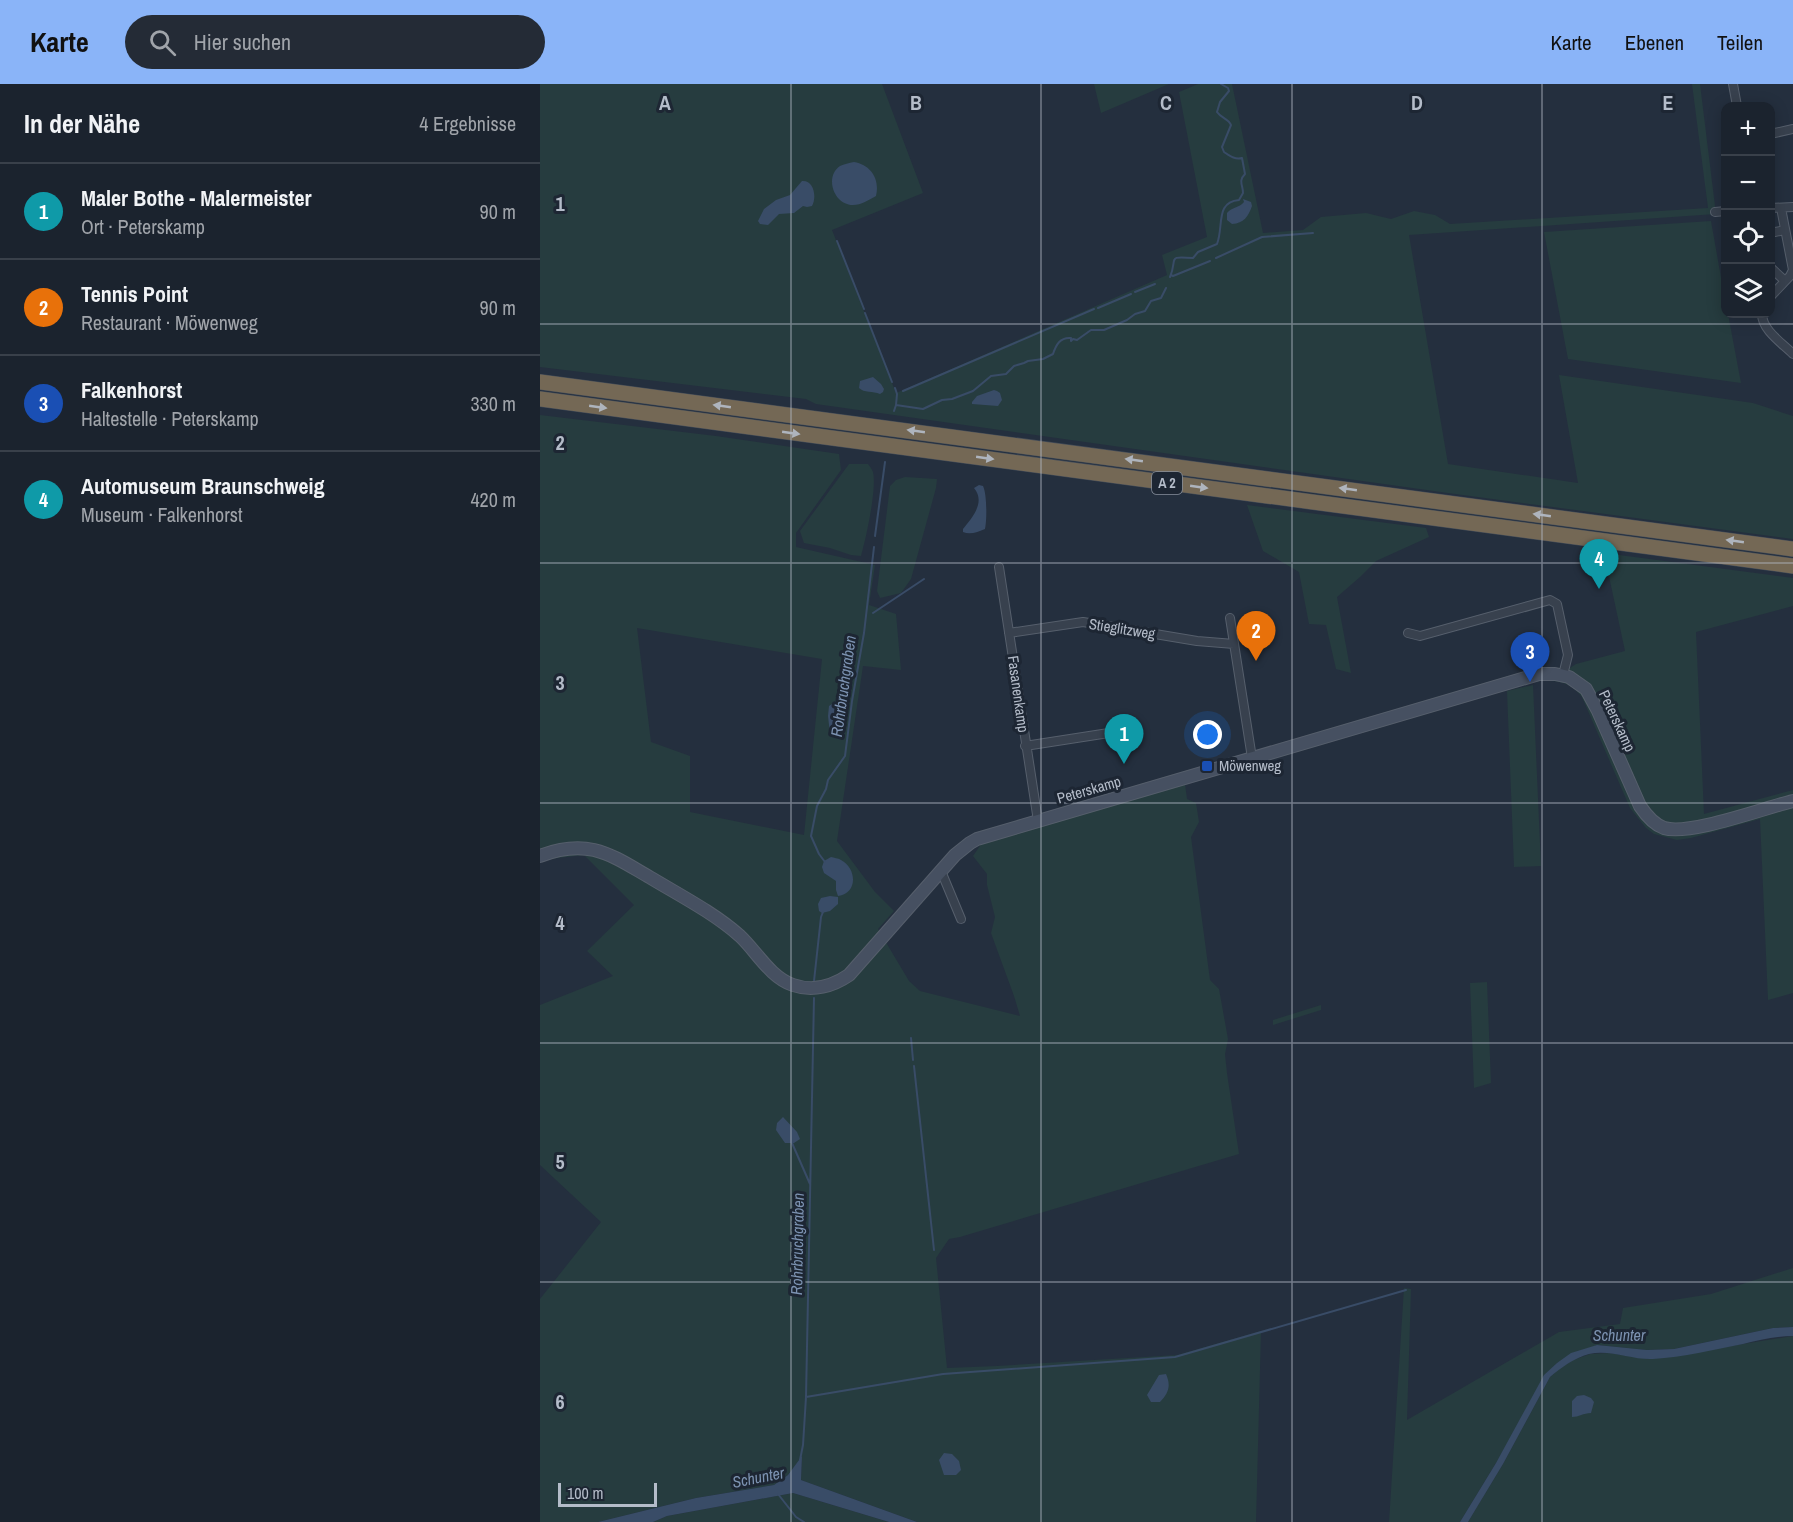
<!DOCTYPE html>
<html lang="de">
<head>
<meta charset="utf-8">
<style>
  :root { --surface:#1b232e; --page:#242b36; --text:#f1f3f6; --muted:#a0a4aa; --line:#39404a; --accent:#8ab4f8 }
  body { margin:0; font-family:"Archivo Narrow",sans-serif; background:var(--page); color:var(--text) }
  .controls { position:absolute; right:18px; top:18px; display:grid; overflow:hidden; border-radius:12px; box-shadow:0 3px 15px #0003 }
  .controls button { width:54px; height:54px; display:grid; place-items:center; padding:0; border:0; border-bottom:2px solid var(--line); background:var(--surface); color:var(--text); font:30px sans-serif }
  .scale { position:absolute; left:18px; bottom:15px; width:99px; box-sizing:border-box; padding-left:6px; border:3px solid #b4bcc9; border-top:0; font-size:16px; line-height:21px; white-space:nowrap; color:#b4bcc9; -webkit-text-stroke:4px #1d2633; paint-order:stroke }
  .you { position:absolute; left:668px; top:651px; width:21px; height:21px; margin:-15px; border:4px solid #fff; border-radius:50%; background:#1a73e8; box-shadow:0 0 0 9px #1a73e833 }
  .badge { display:grid; place-items:center; width:39px; height:39px; border-radius:50%; background:var(--accent); color:#fff; font-size:20px; font-weight:700 }
  .pin { position:absolute; translate:-50% -50px; filter:drop-shadow(0 2px 3px #0008) }
  .pin::after { content:''; position:absolute; top:32px; width:21px; height:18px; background:inherit; clip-path:polygon(0 0,100% 0,50% 100%) }
  .list { margin:0; padding:0; list-style:none }
  h2 { display:flex; justify-content:space-between; align-items:center; height:78px; margin:0; padding:0 24px; font-size:26px }
  h2 small { font-size:20px; font-weight:400; color:var(--muted) }
  .list li { display:grid; grid-template-columns:39px 1fr auto; gap:18px; align-items:center; box-sizing:border-box; height:96px; padding:0 24px; border-top:2px solid var(--line) }
  .list b { display:block; font-size:22px; white-space:nowrap }
  .list p { margin:0; font-size:20px; white-space:nowrap; color:var(--muted) }
  .list em { font-size:20px; font-style:normal; color:var(--muted) }
  .icon { flex:none; width:33px; height:33px; fill:none; stroke:currentColor; stroke-width:2; stroke-linecap:round; stroke-linejoin:round }
  .map { position:relative; flex:none; width:1253px; height:1438px; overflow:hidden }
  header { display:flex; align-items:center; gap:36px; box-sizing:border-box; height:84px; padding:0 30px; background:var(--accent); color:#111 }
  header strong { font-size:28px }
  nav { display:flex; gap:33px; margin-inline-start:auto; font-size:21px }
  .search { width:420px; height:54px; background:var(--page); display:flex; align-items:center; gap:15px; box-sizing:border-box; padding:0 21px; border-radius:33px; color:var(--muted); font-size:22px }
  main { display:flex }
  aside { flex:1; background:var(--surface) }
  .map>svg:first-child { display:block }
  .green { fill:#263c3f; fill-rule:evenodd }
  .water { fill:#394c67 }
  .lines { fill:none; stroke-linecap:round; stroke-linejoin:round }
  .stream { stroke:#394c67; stroke-width:2 }
  .street-casing { stroke:#565f6c; stroke-width:10 }
  .secondary-casing { stroke:#565f6c; stroke-width:14 }
  .highway-casing { stroke:#434c59; stroke-width:16 }
  .street { stroke:#38414e; stroke-width:8 }
  .secondary { stroke:#465061; stroke-width:12 }
  .highway { stroke:#746855; stroke-width:15 }
  .oneway { fill:#aeb4bd }
  .grid { fill:none; stroke:#b4bcc9; stroke-width:1.5; stroke-opacity:0.55 }
  .transit-dot { fill:#1a4fb4; stroke:#1d2633; stroke-width:2 }
  .labels { text-anchor:middle; stroke-width:6; stroke-linejoin:round; paint-order:stroke }
  .shield { fill:#1d2633; stroke:#878f9c; stroke-width:1.5 }
  .shield-label { font-size:14px; font-weight:bold; fill:#b4bcc9 }
  .street-label { font-size:15px; fill:#b4bcc9; stroke:#1d2633 }
  .poi-label { font-size:15px; fill:#b4bcc9; stroke:#1d2633; text-anchor:start }
  .water-label { font-size:16px; font-style:italic; fill:#7c92b1; stroke:#1d2633 }
  .grid-label { font-size:20px; text-anchor:middle; font-weight:bold; fill:#b4bcc9; stroke:#1d2633; stroke-width:6; stroke-linejoin:round; paint-order:stroke }
</style>
</head>
<body>
<header>
<strong>Karte</strong>
<div class="search"><svg class="icon" aria-label="search" viewBox="0 0 24 24"><circle cx="10" cy="10" r="6"/><path d="M15 15l6 6"/></svg>Hier suchen</div>
<nav><a>Karte</a><a>Ebenen</a><a>Teilen</a></nav>
</header>
<main>
<aside>
<h2>In der Nähe<small>4 Ergebnisse</small></h2>
<ul class="list">
<li><span class="badge" style="background:#0f9aa8">1</span><div><b>Maler Bothe - Malermeister</b><p>Ort · Peterskamp</p></div><em>90 m</em></li>
<li><span class="badge" style="background:#e8710a">2</span><div><b>Tennis Point</b><p>Restaurant · Möwenweg</p></div><em>90 m</em></li>
<li><span class="badge" style="background:#1a4fb4">3</span><div><b>Falkenhorst</b><p>Haltestelle · Peterskamp</p></div><em>330 m</em></li>
<li><span class="badge" style="background:#0f9aa8">4</span><div><b>Automuseum Braunschweig</b><p>Museum · Falkenhorst</p></div><em>420 m</em></li>
</ul>
</aside>
<div class="map">
<svg width="1253" height="1438" viewBox="0 0 1253 1438">
  <rect width="100%" height="100%" fill="#242f3e"/>
  <path class="green" d="M0 0H342L383 109 292 146 356 309 627 191 622 171 667 153 639 8 658 0H692L723 149 763 146 781 133 826 129 851 135 874 127 895 131 910 140 1168 124 1152 0H1160L1176 130 869 151 908 380 1038 399 1019 291 1213 319 1253 332V455L908 409 276 320 266 315 0 283Z
    M554 0H629L561 29Z
    M1171 137 1185 216 1186 230H1188L1201 299 1028 275 1004 148Z
    M0 331 176 352 299 370 301 386 256 449V463L335 481 329 521 356 530 361 586 323 582 297 757 335 808 354 827 338 845 369 897 380 907 480 932 474 912 451 849 455 833 447 801V790L433 772 444 756 645 700 647 715 656 719 659 738 651 753 670 896 679 905 688 955 685 970 687 989 699 1070 420 1153 409 1155 396 1174 407 1284 457 1282 637 1271 721 1247 716 1438H377L261 1396 262 1373 248 1391 234 1401 156 1414 58 1438H0V1215L61 1138 0 1081V921L73 892 47 867 94 821 44 771 0 776ZM97 544 282 575 264 751 150 728V672L111 658Z
    M309 380H328C330 383 332 385 333 388 337 405 326 454 321 472L311 471 290 464 264 459 260 447Z
    M365 393 397 395 396 404 371 495 361 509 340 514 337 507 350 402 356 396Z
    M707 421 886 444 889 453 836 477 820 493 797 513 811 589 796 585 786 541 769 540 759 488 723 467Z
    M1064 469 1253 494V522L1156 548 1164 730 1253 706V909L1228 916 1220 735 1151 754 1137 756 1114 750 1106 744 1090 724 1042 613C1033 602 1024 597 1010 597L1036 580 1085 567Z
    M993 601 1001 782 974 783 967 607Z
    M947 898 951 999 934 1004 930 899Z
    M781 921V926L733 941V936Z
    M1253 1184V1243L1233 1244 1134 1265 1107 1266 1057 1261 1017 1279 920 1438H849L864 1204 871 1205 867 1336 1019 1248 1080 1240 1083 1224 1171 1210Z
    M1253 1252V1438H928L963 1380 1010 1293 1021 1283 1033 1276 1050 1270 1069 1269 1110 1275Z
    M253 1409 349 1438H113L127 1432Z"/>
  <path class="water" d="M314 78C331 81 340 95 336 112 329 116 321 121 313 121 294 121 284 93 300 82 304 80 309 79 314 78Z
    M262 97C274 96 277 113 272 122L267 123 263 122 254 129 239 130 228 141 220 140 218 137 224 125 236 116 250 111Z
    M703 115 711 118 712 122C708 133 704 139 692 140L687 136V129C692 123 699 124 704 118Z
    M333 293 341 300 344 305 343 308 340 310C333 307 324 309 319 304L320 297Z
    M454 306 457 307 460 309 462 316 458 322 432 320V318L437 312Z
    M439 401 443 402C447 410 447 436 445 445 438 448 430 451 423 448V445C432 434 446 418 434 404Z
    M299 615 307 622 304 643 299 654 290 650 288 632 289 622Z
    M291 773C294 774 298 774 301 776 317 784 318 810 298 812L296 806V797L284 789 282 783 284 777Z
    M290 812 298 813V820L290 827 282 829 279 827 278 820 281 814Z
    M243 1033 257 1048 260 1055 254 1059H245L236 1046 237 1039Z
    M1253 1243V1252C1236 1252 1219 1256 1203 1260 1173 1266 1144 1273 1113 1275 1092 1276 1070 1265 1049 1270 1034 1274 1022 1283 1010 1293L963 1380 928 1438H920L956 1379 1004 1291 1017 1279 1031 1269 1057 1261 1107 1266 1134 1265 1233 1244Z
    M626 1290C631 1301 629 1309 620 1318H611L607 1311 619 1291Z
    M1044 1311 1051 1314 1054 1318 1051 1329C1043 1329 1039 1333 1032 1333V1317L1037 1312Z
    M404 1369 412 1370 419 1377 421 1386 416 1391H404L399 1376Z
    M262 1372 261 1396 377 1438H349L253 1409 127 1432 113 1438H58L156 1414 234 1401 248 1391Z"/>
  <g class="lines">
    <path class="stream" d="M297 157 324 225
      M676 174 722 153 773 149
      M631 191 633 192 670 177
      M630 193C638 174 626 172 653 174L658 168 677 160C684 142 675 118 699 116L703 109C703 101 698 97 705 90L702 74C695 76 690 72 684 68L682 63 691 41C689 35 681 34 677 28L680 18 689 7 688 4 681 0
      M595 208 615 200
      M558 224 591 210
      M325 229 352 298
      M355 304 357 310 356 321
      M363 307 554 225
      M354 327 356 321 383 325 402 316 412 315 433 307 451 292 466 290 474 282 484 279 488 277 503 275 513 270C516 261 520 253 531 254V257L533 255 537 256 551 246H564L587 236 595 230 605 227 611 217 621 214 626 204
      M335 452 345 378
      M333 529 384 495
      M285 778 279 770 271 752 277 722 286 705 288 696 305 672 312 617 324 549 334 463
      M274 897 281 833 283 828
      M371 954 373 976
      M374 982 394 1166
      M252 1059 270 1100
      M266 1313 403 1290 635 1273 866 1206
      M260 1376 263 1361 266 1313 274 914
      M238 1410 256 1433 264 1438"/>
    <defs>
      <path id="street" d="M1193 0 1197 22
        M1230 50 1253 45
        M1230 124 1253 123
        M1175 128 1186 127
        M1230 149 1245 146
        M1230 183 1245 197
        M1230 213 1250 192 1253 186 1241 124
        M1222 230C1222 246 1242 259 1253 270
        M459 483 498 737
        M690 534 712 674
        M469 549 543 538 657 557 694 560
        M868 549 880 552 1010 516 1017 520 1028 571 1023 591
        M485 662 588 646
        M401 787 421 835"/>
      <path id="secondary" d="M0 772C18 765 35 762 54 766 75 771 93 784 111 794 141 812 174 829 200 852 217 868 230 893 253 901 273 908 293 902 309 891L415 771 430 759 437 755 999 590H1015L1029 593 1046 605 1058 627 1100 722C1106 731 1113 740 1124 744 1149 752 1224 724 1253 717"/>
      <path id="highway" d="M0 298 1253 465
        M0 315 1253 482"/>
    </defs>
    <use href="#street" class="street-casing"/>
    <use href="#secondary" class="secondary-casing"/>
    <use href="#highway" class="highway-casing"/>
    <use href="#street" class="street"/>
    <use href="#secondary" class="secondary"/>
    <use href="#highway" class="highway"/>
  </g>
  <defs><path id="oneway-solid" d="M-6-.8H1V-3.2L6.5 0L1 3.2V.8H-6Z" transform="scale(1.5)"/></defs>
  <g class="oneway">
    <use href="#oneway-solid" transform="translate(182 322) rotate(-172)"/>
    <use href="#oneway-solid" transform="translate(58 323) rotate(8)"/>
    <use href="#oneway-solid" transform="translate(376 347) rotate(-172)"/>
    <use href="#oneway-solid" transform="translate(251 349) rotate(8)"/>
    <use href="#oneway-solid" transform="translate(445 374) rotate(8)"/>
    <use href="#oneway-solid" transform="translate(594 376) rotate(-172)"/>
    <use href="#oneway-solid" transform="translate(659 403) rotate(8)"/>
    <use href="#oneway-solid" transform="translate(808 405) rotate(-172)"/>
    <use href="#oneway-solid" transform="translate(1002 431) rotate(-172)"/>
    <use href="#oneway-solid" transform="translate(1195 457) rotate(-172)"/>
  </g>
  <path class="grid" d="M251 0V1438M501 0V1438M752 0V1438M1002 0V1438M0 240H1253M0 479H1253M0 719H1253M0 959H1253M0 1198H1253"/>
  <rect class="transit-dot" x="661" y="676" width="12" height="12" rx="3"/>
  <g class="labels">
    <rect class="shield" x="612" y="388" width="30" height="22" rx="4.5"/>
    <g class="shield-label">
      <text x="627" y="404">A 2</text>
    </g>
    <g class="street-label">
      <text transform="translate(582 545) rotate(9)" y="5">Stieglitzweg</text>
      <text transform="translate(478 610) rotate(82)" y="5">Fasanenkamp</text>
      <text transform="translate(1077 637) rotate(65)" y="5">Peterskamp</text>
      <text transform="translate(549 706) rotate(-16)" y="5">Peterskamp</text>
    </g>
    <g class="poi-label">
      <text x="679" y="687">Möwenweg</text>
    </g>
    <g class="water-label">
      <text transform="translate(303 602) rotate(-82)" y="6">Rohrbruchgraben</text>
      <text transform="translate(257 1160) rotate(-89)" y="6">Rohrbruchgraben</text>
      <text x="1079" y="1257">Schunter</text>
      <text transform="translate(218 1393) rotate(-11)" y="6">Schunter</text>
    </g>
  </g>
  <g class="grid-label">
    <text x="125" y="26">A</text>
    <text x="376" y="26">B</text>
    <text x="626" y="26">C</text>
    <text x="877" y="26">D</text>
    <text x="1128" y="26">E</text>
    <text x="20" y="127">1</text>
    <text x="20" y="366">2</text>
    <text x="20" y="606">3</text>
    <text x="20" y="846">4</text>
    <text x="20" y="1085">5</text>
    <text x="20" y="1325">6</text>
  </g>
</svg>
<div class="controls">
<button>+</button>
<button>−</button>
<button><svg class="icon" aria-label="locate" viewBox="0 0 24 24"><circle cx="12" cy="12" r="6"/><path d="M12 2v4M12 18v4M2 12h4M18 12h4"/></svg></button>
<button><svg class="icon" aria-label="layers" viewBox="0 0 24 24"><path d="M12 4l9 5-9 5-9-5zM3 14l9 5 9-5"/></svg></button>
</div>
<div class="scale">100 m</div>
<div class="you"></div>
<div class="pin badge" style="left:584px;top:680px;background:#0f9aa8">1</div>
<div class="pin badge" style="left:716px;top:577px;background:#e8710a">2</div>
<div class="pin badge" style="left:990px;top:598px;background:#1a4fb4">3</div>
<div class="pin badge" style="left:1059px;top:505px;background:#0f9aa8">4</div>
</div>
</main>
</body>
</html>
